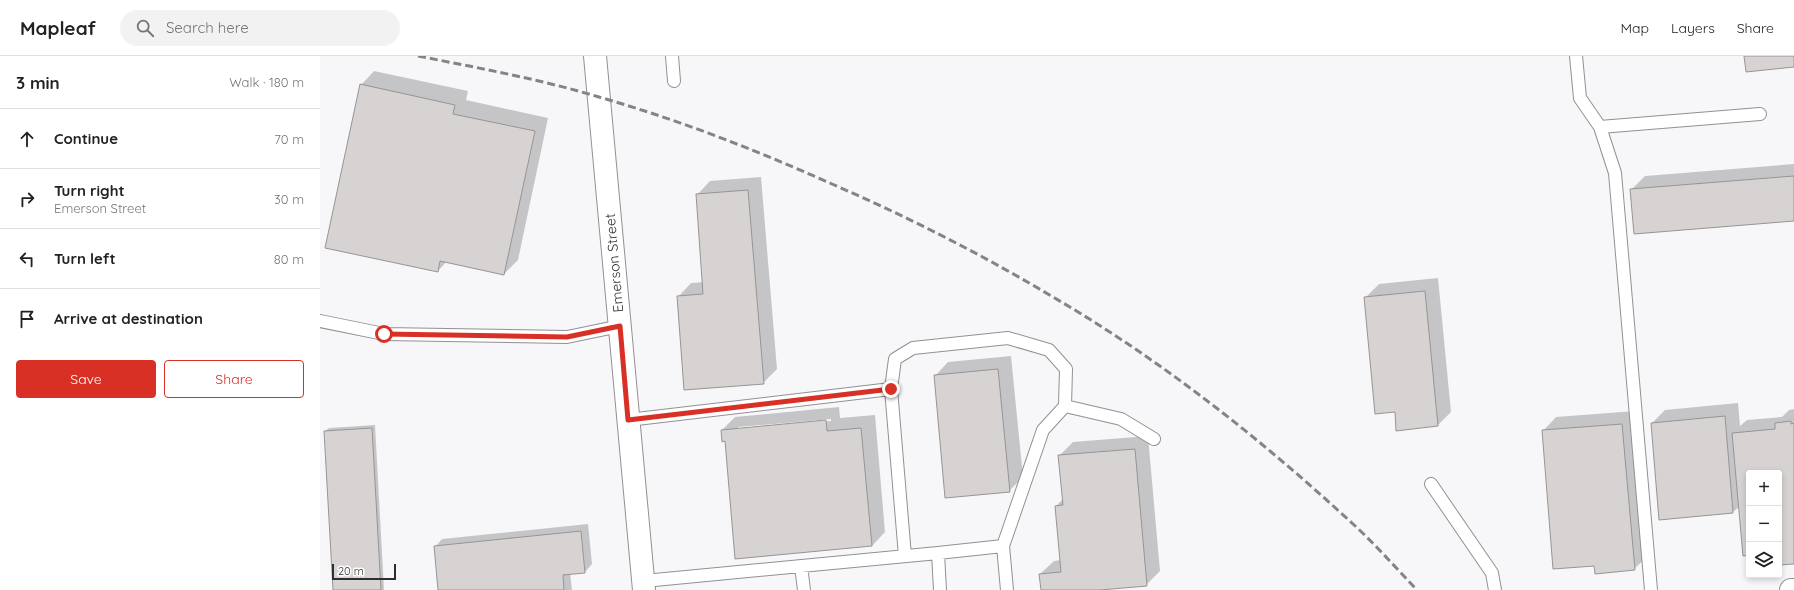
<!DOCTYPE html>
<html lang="en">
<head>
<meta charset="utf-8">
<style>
  :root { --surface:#fff; --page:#f2f2f2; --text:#222; --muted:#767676; --line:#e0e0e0; --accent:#d93025 }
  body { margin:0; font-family:Quicksand,sans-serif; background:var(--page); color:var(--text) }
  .controls { position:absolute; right:12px; bottom:12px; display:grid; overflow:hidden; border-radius:4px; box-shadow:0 2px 6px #0003 }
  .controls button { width:36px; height:36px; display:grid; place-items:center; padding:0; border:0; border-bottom:1px solid var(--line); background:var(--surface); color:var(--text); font:20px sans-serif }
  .scale { position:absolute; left:12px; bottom:10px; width:64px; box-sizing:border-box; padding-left:4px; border:2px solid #2e2e2f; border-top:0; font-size:11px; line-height:14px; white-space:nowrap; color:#2e2e2f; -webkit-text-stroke:3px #fff; paint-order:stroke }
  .stop { position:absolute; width:12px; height:12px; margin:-9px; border:3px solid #d93025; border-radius:50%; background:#fff }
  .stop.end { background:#d93025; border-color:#fff; box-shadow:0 1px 4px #0008 }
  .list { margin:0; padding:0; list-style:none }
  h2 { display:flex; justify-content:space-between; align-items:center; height:52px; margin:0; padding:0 16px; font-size:17px }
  h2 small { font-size:13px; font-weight:400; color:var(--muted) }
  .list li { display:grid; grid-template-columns:26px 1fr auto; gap:12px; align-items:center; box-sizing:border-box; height:60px; padding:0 16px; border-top:1px solid var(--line) }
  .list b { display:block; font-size:15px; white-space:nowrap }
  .list p { margin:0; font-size:13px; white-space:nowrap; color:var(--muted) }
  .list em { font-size:13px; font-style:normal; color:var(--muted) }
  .actions { display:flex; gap:8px; padding:12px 16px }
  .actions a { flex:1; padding:9px 0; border:1px solid var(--accent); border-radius:4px; text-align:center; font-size:14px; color:var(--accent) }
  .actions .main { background:var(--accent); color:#fff }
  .icon { flex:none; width:22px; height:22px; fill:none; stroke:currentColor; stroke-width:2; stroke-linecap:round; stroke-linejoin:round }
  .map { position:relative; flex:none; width:1474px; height:534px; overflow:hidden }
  header { display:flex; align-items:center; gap:24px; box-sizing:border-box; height:56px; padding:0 20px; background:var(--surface); border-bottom:1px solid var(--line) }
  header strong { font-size:19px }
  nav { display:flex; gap:22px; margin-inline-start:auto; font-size:14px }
  .search { width:280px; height:36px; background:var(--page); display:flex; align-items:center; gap:10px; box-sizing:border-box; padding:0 14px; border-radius:22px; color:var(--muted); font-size:15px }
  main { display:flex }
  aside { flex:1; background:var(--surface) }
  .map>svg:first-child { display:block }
  .shadow { fill:#0003; fill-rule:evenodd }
  .building { fill:#d7d3d3; stroke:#979493 }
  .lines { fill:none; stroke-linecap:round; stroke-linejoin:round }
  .service-casing { stroke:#919193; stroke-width:14 }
  .minor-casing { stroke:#919193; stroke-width:24 }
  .tertiary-casing { stroke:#919193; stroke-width:24 }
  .service { stroke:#fff; stroke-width:12 }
  .minor { stroke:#fff; stroke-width:22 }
  .tertiary { stroke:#fff; stroke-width:22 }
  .rail { stroke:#848486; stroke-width:3; stroke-dasharray:8 4; stroke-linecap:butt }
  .route { stroke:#d93025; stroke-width:5 }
  .labels { text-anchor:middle; stroke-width:4; stroke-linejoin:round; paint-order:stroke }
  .street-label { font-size:14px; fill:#2e2e2f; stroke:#fff }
</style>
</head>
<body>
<header>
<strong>Mapleaf</strong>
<div class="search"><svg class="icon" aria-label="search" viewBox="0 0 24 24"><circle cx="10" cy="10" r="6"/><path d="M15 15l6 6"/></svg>Search here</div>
<nav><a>Map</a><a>Layers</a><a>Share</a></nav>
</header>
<main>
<aside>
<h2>3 min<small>Walk · 180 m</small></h2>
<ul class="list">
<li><svg class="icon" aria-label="ahead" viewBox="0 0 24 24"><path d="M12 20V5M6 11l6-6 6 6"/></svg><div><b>Continue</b></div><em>70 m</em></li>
<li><svg class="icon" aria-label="right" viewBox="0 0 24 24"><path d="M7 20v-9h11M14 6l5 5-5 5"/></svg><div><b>Turn right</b><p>Emerson Street</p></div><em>30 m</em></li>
<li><svg class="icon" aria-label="left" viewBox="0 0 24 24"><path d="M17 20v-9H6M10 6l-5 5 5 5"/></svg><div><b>Turn left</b></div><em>80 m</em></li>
<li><svg class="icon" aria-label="arrive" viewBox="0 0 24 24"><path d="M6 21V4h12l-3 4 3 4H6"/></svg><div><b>Arrive at destination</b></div></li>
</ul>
<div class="actions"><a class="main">Save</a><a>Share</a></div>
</aside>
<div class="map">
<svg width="1474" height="534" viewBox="0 0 1474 534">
  <rect width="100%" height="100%" fill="#f7f7fa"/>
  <path class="shadow" d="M54 15 148 35 146 44 228 62 198 204 184 218 127 205 118 215 41 29Z
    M1474 108V164L1311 134 1325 120Z
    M441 121 457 313 443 327 358 241 371 227 384 226 377 139 390 125Z
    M1118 222 1131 356 1117 370 1075 355 1046 241 1059 228Z
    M691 300 703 421 689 435 615 320 628 306Z
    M1418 347 1420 370 1427 364 1462 361 1469 354 1474 353V507L1459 508V417H1429V498L1420 450 1413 456 1340 463 1332 367 1345 354Z
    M519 351 520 362 555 359 565 476 552 490 406 384 402 374 415 361ZM511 363V365L418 373V371Z
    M1315 355 1328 500 1314 513 1223 375 1236 361Z
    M55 369 64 534H14L5 375 9 372Z
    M828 380 840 515 826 529 768 534H722L720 518 734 505 741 504 736 450 743 443 739 400 753 386Z
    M268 468 272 508 265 516 250 517 252 534H119L115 491 122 483Z"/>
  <path class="building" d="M1424 0H1474V11L1426 16Z
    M40 28 135 49 133 58 215 75 184 219 120 205 118 216 5 192Z
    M1474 120V165L1314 178 1310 133Z
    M428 134 444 328 364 334 357 240 383 238 376 138Z
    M1105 235 1118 370 1076 375 1075 356 1055 358 1044 241Z
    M678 313 690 436 625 442 614 319Z
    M1405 360 1413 457 1339 464 1331 367Z
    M506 364 507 375 541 372 552 490 415 503 405 385 402 386 401 374Z
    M1471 365V368L1474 367V508L1459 509V417H1429V499L1423 500 1412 377 1455 373V367Z
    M1302 368 1315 514 1275 518 1274 510 1233 513 1222 374Z
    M52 372 61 534H13L4 375Z
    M815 393 827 530 780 534H721L719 518 741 516 735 450 743 449 738 399Z
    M261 475 265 517 243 519 244 534H118L114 490Z"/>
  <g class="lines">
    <defs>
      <path id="service" d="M352 0 354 25
        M1256 0 1260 42 1280 71 1440 58
        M1280 71 1295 117 1331 534
        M0 265 64 278 247 281 300 270
        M745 350 801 363 834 383
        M308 364 571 333
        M1111 428 1172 517 1175 534
        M618 497 683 490 687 534
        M585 500 571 333 575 303 593 292 688 282 729 294 746 313 745 350 723 374 683 490
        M481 510 484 534
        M324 525 618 497 620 534"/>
      <path id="minor" d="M1471 534H1474"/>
      <path id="tertiary" d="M275 0 324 534"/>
    </defs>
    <use href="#service" class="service-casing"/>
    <use href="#minor" class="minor-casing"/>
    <use href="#tertiary" class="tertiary-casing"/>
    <use href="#service" class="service"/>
    <use href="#minor" class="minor"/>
    <use href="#tertiary" class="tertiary"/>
    <path class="rail" d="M98 0C159 12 219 23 279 41 359 64 436 94 512 128 588 161 661 198 733 241 841 304 941 383 1033 468 1055 488 1076 512 1097 534"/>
  </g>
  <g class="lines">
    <path class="route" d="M64 278 247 281 300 270 308 364 571 333"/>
  </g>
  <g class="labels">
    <g class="street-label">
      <text transform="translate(294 207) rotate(-95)" y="5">Emerson Street</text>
    </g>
  </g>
</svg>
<div class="controls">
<button>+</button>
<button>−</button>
<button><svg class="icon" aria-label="layers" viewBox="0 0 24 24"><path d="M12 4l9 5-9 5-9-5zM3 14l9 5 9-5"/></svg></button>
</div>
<div class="scale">20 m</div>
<div class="stop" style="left:64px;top:278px"></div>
<div class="stop end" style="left:571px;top:333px"></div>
</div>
</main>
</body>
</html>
